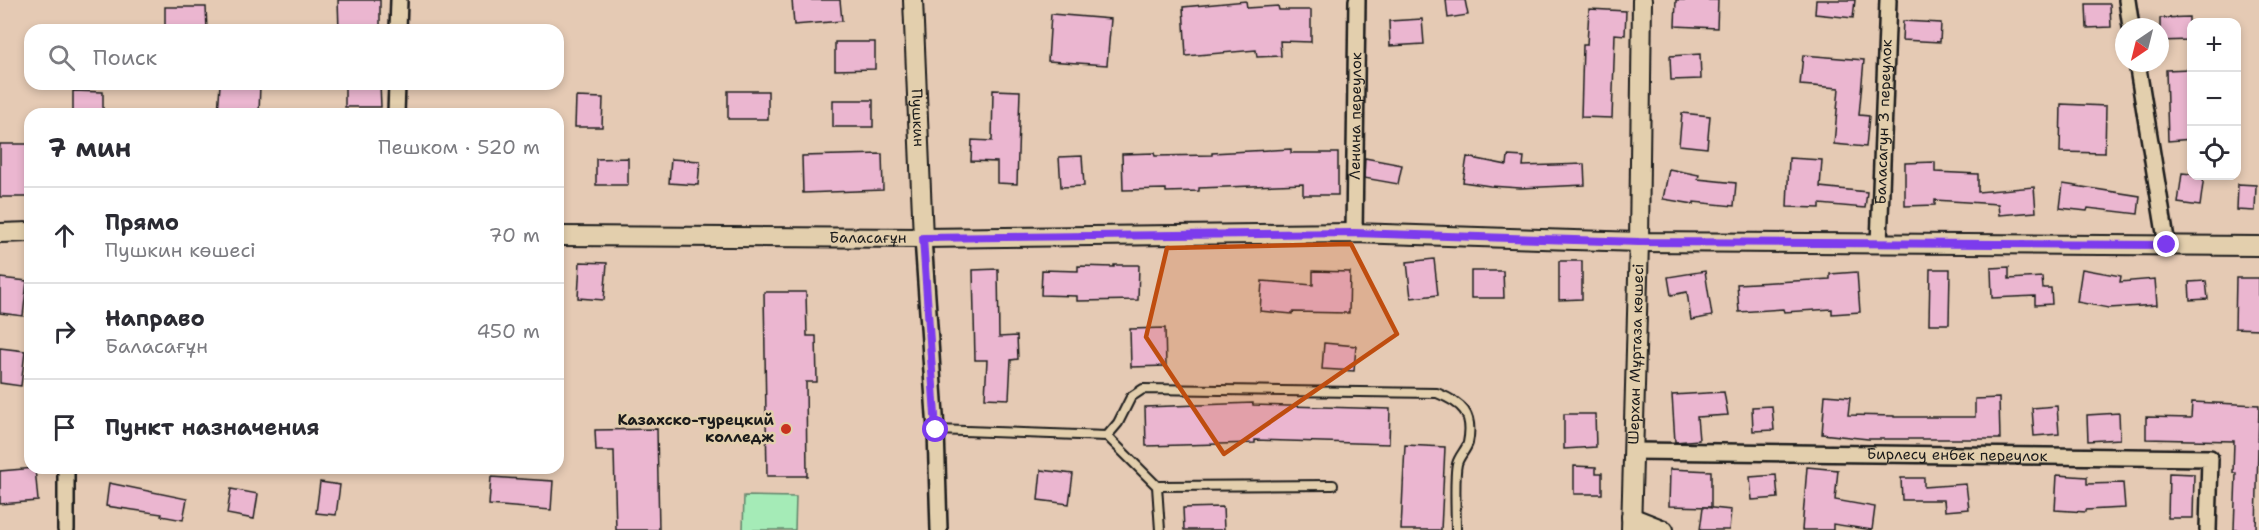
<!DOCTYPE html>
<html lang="ru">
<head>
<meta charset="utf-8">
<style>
  :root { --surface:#fff; --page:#f2f2f3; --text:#2b2b33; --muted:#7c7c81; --line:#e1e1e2 }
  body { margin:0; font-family:"Shantell Sans",sans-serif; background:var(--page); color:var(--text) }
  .controls { position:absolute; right:18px; top:18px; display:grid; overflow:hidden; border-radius:12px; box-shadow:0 3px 9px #0003 }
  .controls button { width:54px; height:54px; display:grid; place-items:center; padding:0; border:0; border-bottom:2px solid var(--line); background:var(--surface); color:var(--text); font:30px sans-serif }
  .compass { position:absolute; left:2115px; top:18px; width:54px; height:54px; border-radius:50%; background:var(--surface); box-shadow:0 3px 9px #0003; rotate:215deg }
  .stop { position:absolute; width:18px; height:18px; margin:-14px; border:4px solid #7c3aed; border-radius:50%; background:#fff }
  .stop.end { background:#7c3aed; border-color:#fff; box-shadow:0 2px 6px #0008 }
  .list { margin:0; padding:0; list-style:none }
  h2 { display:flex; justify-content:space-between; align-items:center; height:78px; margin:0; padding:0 24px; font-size:26px }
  h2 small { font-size:20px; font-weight:400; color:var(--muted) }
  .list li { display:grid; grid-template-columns:39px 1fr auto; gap:18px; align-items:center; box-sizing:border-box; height:96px; padding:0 24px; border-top:2px solid var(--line) }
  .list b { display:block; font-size:22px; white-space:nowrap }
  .list p { margin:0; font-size:20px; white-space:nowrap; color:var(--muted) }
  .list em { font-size:20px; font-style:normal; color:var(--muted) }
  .icon { flex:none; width:33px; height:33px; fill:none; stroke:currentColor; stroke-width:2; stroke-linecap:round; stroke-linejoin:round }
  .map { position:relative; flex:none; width:2259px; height:530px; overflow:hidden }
  .search { position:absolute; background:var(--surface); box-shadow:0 3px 9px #0003; left:24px; top:24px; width:540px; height:66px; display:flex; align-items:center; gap:15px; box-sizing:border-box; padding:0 21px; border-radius:18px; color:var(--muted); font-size:22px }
  .panel { position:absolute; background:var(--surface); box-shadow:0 3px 9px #0003; left:24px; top:108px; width:540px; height:366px; border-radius:18px }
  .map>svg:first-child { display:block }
  .green { fill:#a5ebb7; stroke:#60846a; stroke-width:1.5 }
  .building { fill:#ebb6d0; stroke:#1c1c1c; stroke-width:1.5 }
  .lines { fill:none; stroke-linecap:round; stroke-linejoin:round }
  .service-casing { stroke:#1c1c1c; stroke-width:12 }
  .minor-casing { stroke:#1c1c1c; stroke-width:20 }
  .tertiary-casing { stroke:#1c1c1c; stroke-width:22 }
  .service { stroke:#e3cfad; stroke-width:8 }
  .minor { stroke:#e3cfad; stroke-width:15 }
  .tertiary { stroke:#e3cfad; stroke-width:18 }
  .route { stroke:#7c3aed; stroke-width:8 }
  .marked { fill:#bf4d0f; fill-opacity:0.2; stroke:#bf4d0f; stroke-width:4.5; stroke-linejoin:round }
  .poi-dot { fill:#c8321e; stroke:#e3cfad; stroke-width:2 }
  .labels { text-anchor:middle; stroke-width:5; stroke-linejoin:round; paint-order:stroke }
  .street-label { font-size:15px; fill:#1c1c1c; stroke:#e3cfad }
  .poi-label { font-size:15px; font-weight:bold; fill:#1c1c1c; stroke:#e3cfad; text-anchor:end }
</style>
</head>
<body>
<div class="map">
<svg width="2259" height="530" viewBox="0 0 2259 530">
  <rect width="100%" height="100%" fill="#e5cab4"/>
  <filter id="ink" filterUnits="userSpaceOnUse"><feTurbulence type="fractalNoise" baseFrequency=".0167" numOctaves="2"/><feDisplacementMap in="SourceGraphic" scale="12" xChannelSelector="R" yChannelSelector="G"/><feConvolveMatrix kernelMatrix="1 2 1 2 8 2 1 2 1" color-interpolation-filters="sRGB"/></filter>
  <g filter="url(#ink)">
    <path class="green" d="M744 496 796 497 795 530H743Z"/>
    <path class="building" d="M338 0H380V30H339Z
      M792 0H840L842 21 794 25Z
      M1446 0H1465L1468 15 1448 18Z
      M1676 0H1718L1717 28 1675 26Z
      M1816 0H1855L1853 18 1815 14Z
      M1246 1 1247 8 1278 6 1279 10H1311V42L1280 41 1281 56 1257 57 1256 50 1186 56 1183 7Z
      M2086 4H2110L2111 27 2087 28Z
      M165 7H206L207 30H165Z
      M1589 9 1626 11 1625 35 1615 34 1612 118 1581 117 1583 45H1587Z
      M1051 14 1111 19 1107 65 1048 61Z
      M2189 17V40L2160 41V18Z
      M1422 19 1424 44 1390 46 1389 21Z
      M1903 21 1941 23 1940 42 1902 40Z
      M835 42H875V69L835 70Z
      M1700 54 1701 79 1671 80 1670 56Z
      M1803 55 1864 60 1859 115 1869 116 1866 147 1834 144 1839 88 1800 85Z
      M2189 69 2192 139 2168 141 2166 70Z
      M220 84H260L259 114H218Z
      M345 84H380L381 107H345Z
      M993 90 1020 91 1017 184 997 183V162L971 161 972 140 992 141Z
      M73 91 103 92V114H73Z
      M728 91H768V119H728Z
      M576 97 603 98 602 127H575Z
      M833 100H873V127H833Z
      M2061 104 2106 106 2105 153 2060 152Z
      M1682 113 1710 116 1707 148 1679 145Z
      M0 144H30V197H0Z
      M1291 149V153H1338V195H1303V184L1199 188V191L1166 192V189L1123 190 1122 154 1154 153 1155 156 1212 155V153Z
      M882 154 883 190 803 193 802 156Z
      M1082 156 1084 186 1061 187 1059 157Z
      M1508 156 1524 157 1523 166 1584 164 1585 185 1520 188 1490 186 1463 182 1467 157 1507 165Z
      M628 158V185H596V159Z
      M1365 158 1402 165 1398 184 1364 178Z
      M1789 158 1822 160 1820 187 1867 192 1865 208 1820 204V208L1787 207Z
      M671 159 700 161 698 185 669 183Z
      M1935 162V172L1978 174V192L2034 187 2036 212 1999 215 1998 204 1935 200V205L1905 206V163Z
      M1669 169 1699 175 1698 179 1736 183 1734 206 1694 202V204L1663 199Z
      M2182 173 2192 174V176H2204L2200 206 2178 203Z
      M2063 184 2140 196 2138 214 2088 208 2087 211 2060 208Z
      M2238 184 2256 185 2255 211 2237 210Z
      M1434 259 1438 295 1411 298 1407 262Z
      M1559 261H1582V299L1559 300Z
      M580 262 607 263 604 300 578 298Z
      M1114 265H1139L1138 300 1077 301V296L1041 295 1042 270 1078 271V266L1114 267Z
      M2009 267V279L2042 277 2043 288H2051L2052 304 2035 305V296L1992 298 1991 268Z
      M998 269 999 337 1017 336 1018 359 1011 360 1009 399 985 398 987 360H975L973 270Z
      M1930 269H1950L1949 324H1929Z
      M2082 269 2121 276 2120 282 2155 279 2157 305 2109 308 2077 302Z
      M1313 271 1350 272 1349 313 1292 312V314L1260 311 1262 281 1313 285Z
      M1471 271H1503L1504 298H1471Z
      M1705 271 1712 316 1691 320 1687 292 1671 295 1668 277Z
      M1857 272 1860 312 1832 314V309L1784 312 1783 309 1739 312 1737 284 1830 279V274Z
      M0 278 27 281 23 316 0 313Z
      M2236 278H2259V329L2235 328Z
      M2206 281 2208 299 2190 300 2189 282Z
      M764 292H806L807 336H816L817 382H806L807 476H767Z
      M1165 328 1166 366 1131 367 1130 329Z
      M1324 343 1356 346 1354 371 1322 369Z
      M0 348 25 351 21 386 0 383Z
      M1724 392 1728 415 1697 417 1699 440 1675 442 1672 395Z
      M1825 395 1850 397 1848 415 1894 416V417H1975V399L1999 398 2000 439H1868L1822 434Z
      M2192 402 2259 405 2256 530H2234L2236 473H2233L2234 441 2146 439V417L2191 418Z
      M1253 403V405L1390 409 1389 444 1255 440V443L1146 446 1145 407Z
      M1772 406 1774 430 1753 431 1752 407Z
      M2057 406 2059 434 2034 436 2032 408Z
      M2119 413 2120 439 2088 441 2087 415Z
      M1564 414H1595L1596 447 1564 449Z
      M657 429 659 530H616L614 451H596L595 430Z
      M1405 445 1445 447 1441 530H1401Z
      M1574 466 1596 467V473H1602V494H1574Z
      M1807 467 1838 470 1835 500 1875 507 1872 530 1833 524V530H1802Z
      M35 468 38 501 0 504V471Z
      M1670 469 1711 471V507L1669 506Z
      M1041 470 1073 474 1069 504 1038 500Z
      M2169 473 2194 474 2193 518H2168Z
      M1776 475 1778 498 1752 500 1750 477Z
      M2057 475 2087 477V484L2123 483 2125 508 2086 510V512L2055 510Z
      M491 477 553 481 551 510 489 505Z
      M1901 478H1924V487L1966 484 1969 509 1945 511 1944 500H1902Z
      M320 482 340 485 336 515 316 513Z
      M109 483 187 499 183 520 161 516 162 514 106 506Z
      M231 489 258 494 254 519 227 514Z
      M1223 507 1224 530H1184L1183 508Z
      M1703 507 1731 510 1729 530H1700Z"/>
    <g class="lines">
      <defs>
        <path id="service" d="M936 430 1107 436 1157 486 1160 530
          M1107 436 1118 423 1131 397 1143 389 1437 393C1462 403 1474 413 1468 443 1466 450 1459 456 1457 464 1454 477 1456 514 1456 530
          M1157 486 1333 485"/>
        <g id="minor">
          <path d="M2127 0 2131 27"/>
          <path d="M398 30 399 0"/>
          <path d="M2137 63 2167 245"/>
          <path d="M396 114 397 84"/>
          <path id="s1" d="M1354 233 1357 0"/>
          <path d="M923 238 936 430 939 530"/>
          <path id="s2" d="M1879 244 1888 0"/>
          <path id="s3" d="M1633 451 2210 458 2208 530"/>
          <path d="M66 530V468"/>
        </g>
        <g id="tertiary">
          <path id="s4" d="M913 0 923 238"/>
          <path d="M0 233 30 232"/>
          <path id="s5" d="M558 236 923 238 1354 233 1639 242 2259 246"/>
          <path d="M1631 517 1664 530"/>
          <path id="s6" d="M1631 530 1639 242 1642 0"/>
        </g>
      </defs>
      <use href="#service" class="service-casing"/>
      <use href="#minor" class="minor-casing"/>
      <use href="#tertiary" class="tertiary-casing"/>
      <use href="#service" class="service"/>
      <use href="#minor" class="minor"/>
      <use href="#tertiary" class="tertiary"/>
    </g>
  </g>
  <g class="lines" filter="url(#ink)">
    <path class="route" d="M936 430 923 238 1354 233 1639 242 2167 245"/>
  </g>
  <path class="marked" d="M1351 244 1397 334 1224 454 1146 337 1167 248Z"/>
  <circle class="poi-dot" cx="786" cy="429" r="6"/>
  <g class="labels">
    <g class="street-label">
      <text dy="5" stroke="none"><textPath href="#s1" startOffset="117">Ленина переулок</textPath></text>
      <text dy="5" stroke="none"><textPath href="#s4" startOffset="118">Пушкин</textPath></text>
      <text dy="5" stroke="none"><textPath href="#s2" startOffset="122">Баласагун 3 переулок</textPath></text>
      <text dy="5" stroke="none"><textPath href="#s5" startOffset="310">Баласағұн</textPath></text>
      <text dy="5" stroke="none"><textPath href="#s6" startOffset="176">Шерхан Мұртаза көшесі</textPath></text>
      <text dy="5" stroke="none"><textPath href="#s3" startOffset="324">Бирлесу енбек переулок</textPath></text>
    </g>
    <g class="poi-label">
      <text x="774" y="425">Казахско-турецкий<tspan x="774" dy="17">колледж</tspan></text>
    </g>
  </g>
</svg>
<div class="controls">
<button>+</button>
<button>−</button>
<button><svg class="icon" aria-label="locate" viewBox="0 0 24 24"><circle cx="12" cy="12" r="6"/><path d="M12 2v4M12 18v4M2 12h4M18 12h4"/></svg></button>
</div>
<svg class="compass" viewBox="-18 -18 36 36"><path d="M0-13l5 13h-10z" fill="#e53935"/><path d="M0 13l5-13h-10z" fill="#7c7c81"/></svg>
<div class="stop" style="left:936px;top:430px"></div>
<div class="stop end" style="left:2167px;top:245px"></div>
<div class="search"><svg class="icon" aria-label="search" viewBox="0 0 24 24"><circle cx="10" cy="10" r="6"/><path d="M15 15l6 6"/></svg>Поиск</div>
<section class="panel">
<h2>7 мин<small>Пешком · 520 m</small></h2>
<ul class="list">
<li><svg class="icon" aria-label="ahead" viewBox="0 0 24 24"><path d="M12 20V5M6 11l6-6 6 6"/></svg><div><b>Прямо</b><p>Пушкин көшесі</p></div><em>70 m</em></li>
<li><svg class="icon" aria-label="right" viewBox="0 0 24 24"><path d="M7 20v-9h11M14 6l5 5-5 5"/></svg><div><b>Направо</b><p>Баласағұн</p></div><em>450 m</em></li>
<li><svg class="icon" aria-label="arrive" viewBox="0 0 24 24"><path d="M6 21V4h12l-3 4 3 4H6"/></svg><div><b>Пункт назначения</b></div></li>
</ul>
</section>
</div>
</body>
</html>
